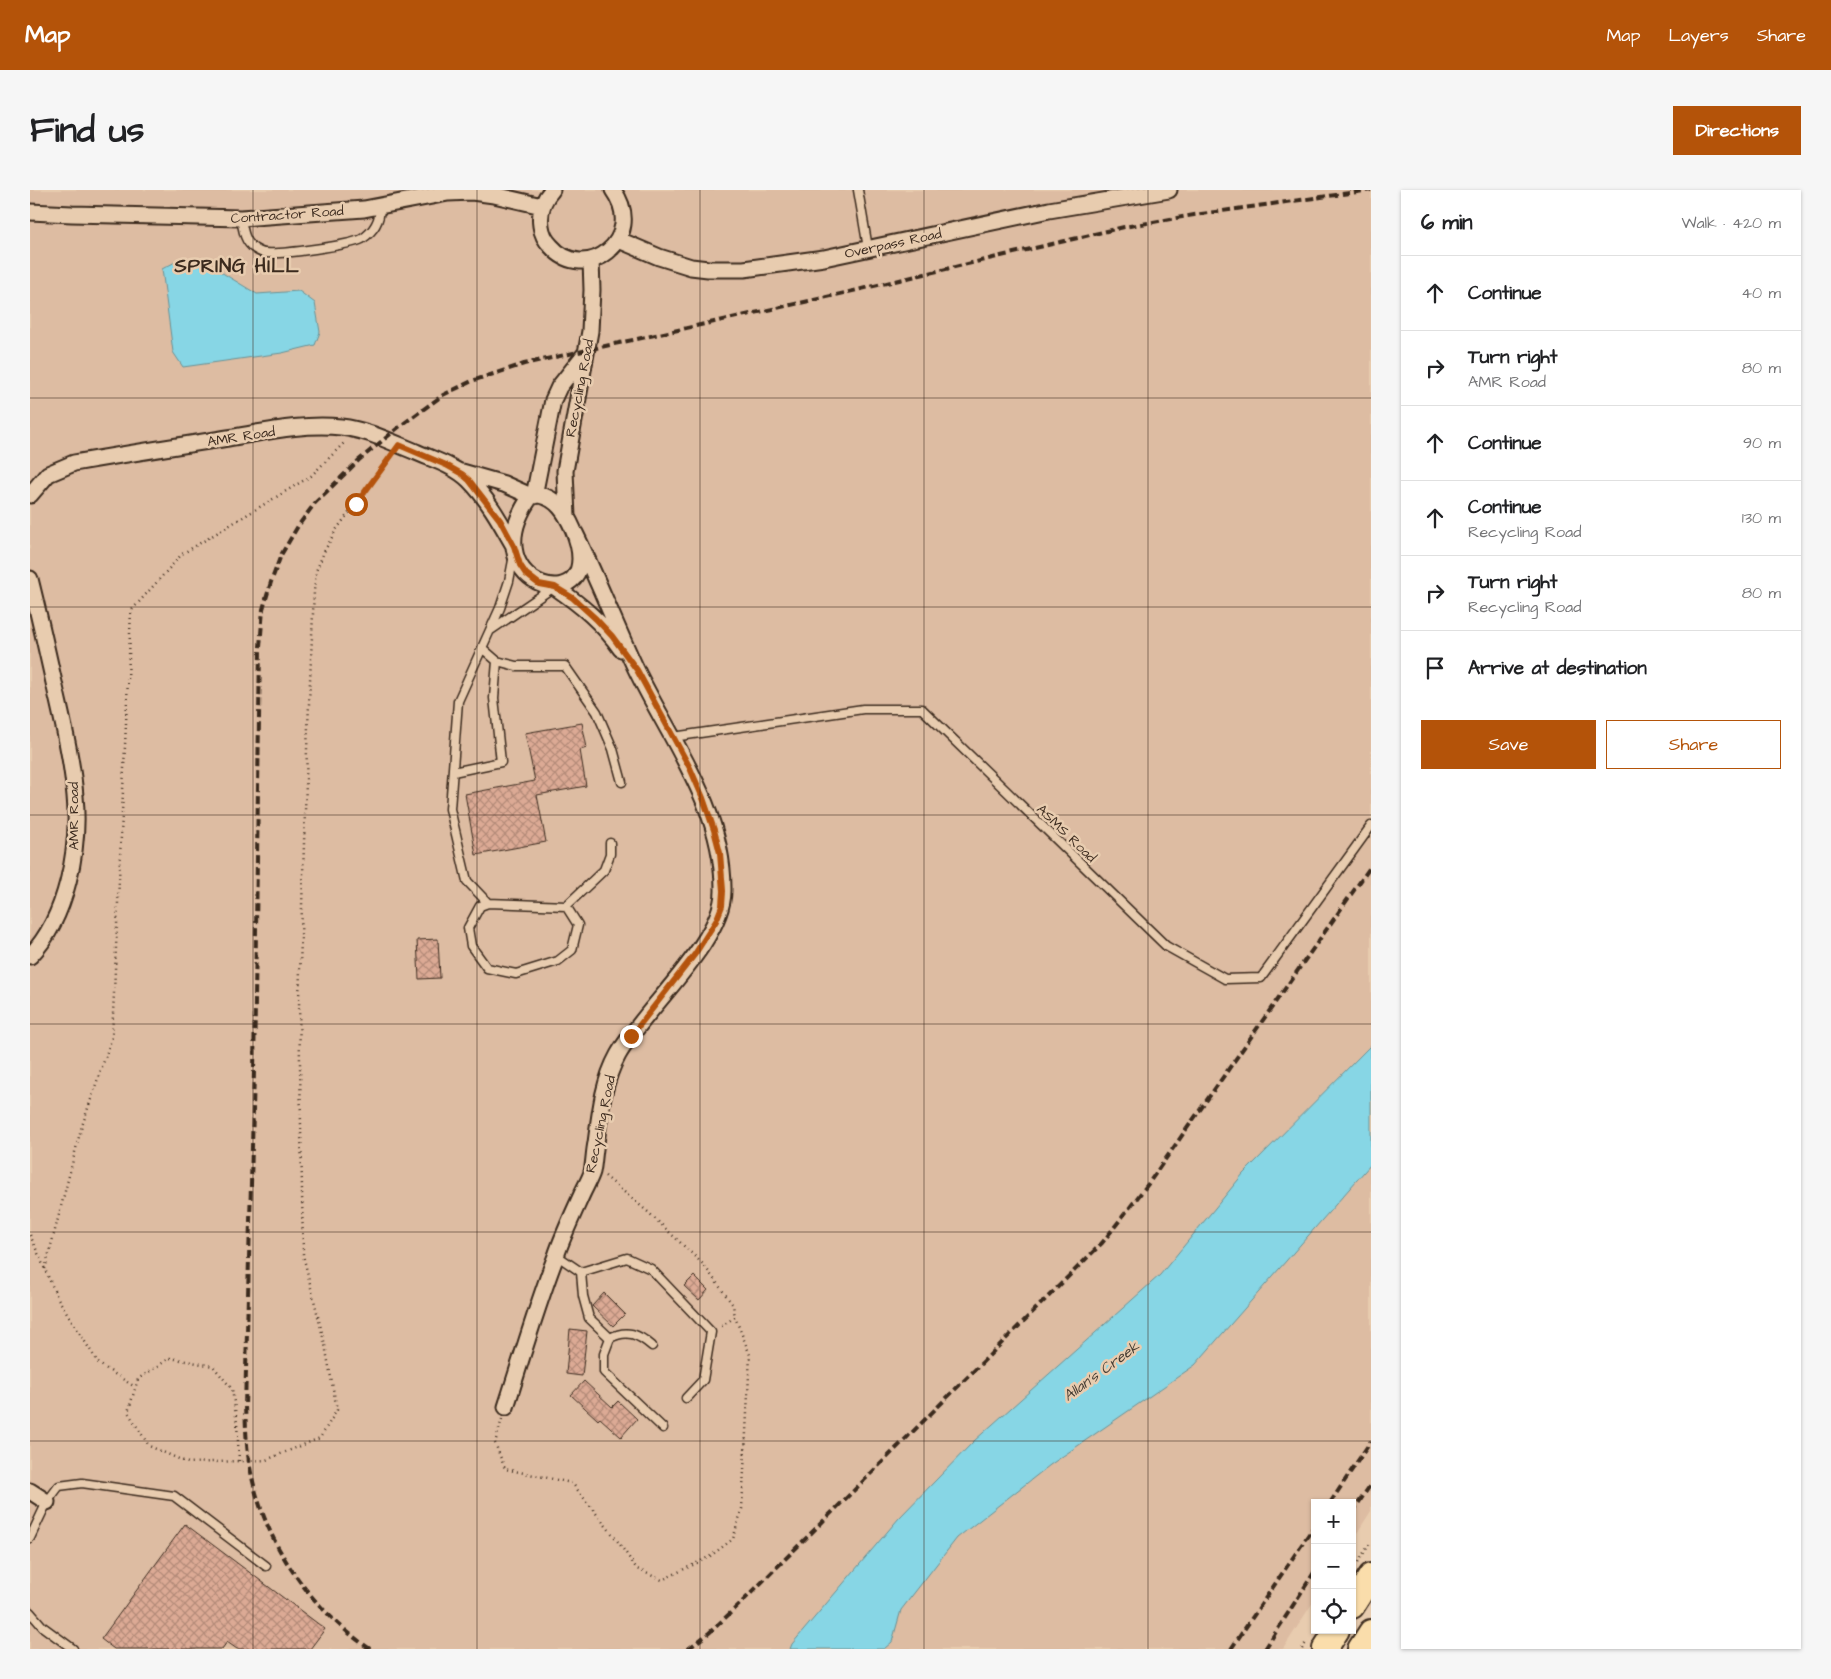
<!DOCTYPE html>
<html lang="en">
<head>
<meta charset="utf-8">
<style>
  :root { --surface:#fff; --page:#f6f6f6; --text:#202124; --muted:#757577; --line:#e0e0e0; --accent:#b45309 }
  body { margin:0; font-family:"Architects Daughter",sans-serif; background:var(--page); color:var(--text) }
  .controls { position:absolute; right:15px; bottom:15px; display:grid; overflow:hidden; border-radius:0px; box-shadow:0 1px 4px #0004 }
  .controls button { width:45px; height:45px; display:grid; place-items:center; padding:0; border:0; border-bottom:1px solid var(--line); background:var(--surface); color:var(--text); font:25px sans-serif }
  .stop { position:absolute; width:15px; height:15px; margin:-11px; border:4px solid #b45309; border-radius:50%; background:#fff }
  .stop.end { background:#b45309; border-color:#fff; box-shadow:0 1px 5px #0008 }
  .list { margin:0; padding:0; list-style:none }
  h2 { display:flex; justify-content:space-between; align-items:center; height:65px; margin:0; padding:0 20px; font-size:21px }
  h2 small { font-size:16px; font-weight:400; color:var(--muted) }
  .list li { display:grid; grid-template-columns:32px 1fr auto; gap:15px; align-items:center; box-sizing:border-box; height:75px; padding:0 20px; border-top:1px solid var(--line) }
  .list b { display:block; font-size:19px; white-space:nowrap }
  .list p { margin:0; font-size:16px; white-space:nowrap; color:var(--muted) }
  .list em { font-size:16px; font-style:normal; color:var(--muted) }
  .actions { display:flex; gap:10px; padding:15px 20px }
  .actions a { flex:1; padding:11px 0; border:1px solid var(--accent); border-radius:0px; text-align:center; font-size:18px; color:var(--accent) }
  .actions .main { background:var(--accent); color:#fff }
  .icon { flex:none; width:28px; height:28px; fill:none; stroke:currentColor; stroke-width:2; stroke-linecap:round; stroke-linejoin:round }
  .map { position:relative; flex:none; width:1341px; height:1459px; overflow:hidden; border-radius:0px }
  header { display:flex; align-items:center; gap:30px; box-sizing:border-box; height:70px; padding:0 25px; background:var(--accent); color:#fff }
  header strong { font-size:24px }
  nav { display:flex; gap:28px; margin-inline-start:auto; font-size:18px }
  .intro { display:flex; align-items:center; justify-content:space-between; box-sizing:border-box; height:120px; padding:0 30px }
  h1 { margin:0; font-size:35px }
  .button { padding:12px 22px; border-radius:0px; background:var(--accent); color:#fff; font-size:18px; font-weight:700 }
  main { display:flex; gap:30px; padding:0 30px }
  aside { flex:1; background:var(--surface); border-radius:0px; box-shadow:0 1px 4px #0004 }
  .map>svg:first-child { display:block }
  .built { fill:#ddbca2 }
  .water { fill:#87d6e5; stroke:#699195 }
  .building { fill:url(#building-cross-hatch); stroke:#3b2a1e }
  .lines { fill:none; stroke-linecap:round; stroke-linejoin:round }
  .service-casing { stroke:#3b2a1e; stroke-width:11 }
  .minor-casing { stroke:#3b2a1e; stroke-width:19 }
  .primary-casing { stroke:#3b2a1e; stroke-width:28 }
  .path { stroke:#3b2a1e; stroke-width:2.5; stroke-dasharray:1 4; stroke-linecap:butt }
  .service { stroke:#e8ccaf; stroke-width:8 }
  .minor { stroke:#e8ccaf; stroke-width:15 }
  .primary { stroke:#faddab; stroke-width:24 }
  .rail { stroke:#3b2a1e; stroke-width:4; stroke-dasharray:8 4; stroke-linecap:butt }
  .route { stroke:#b45309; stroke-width:6 }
  .grid { fill:none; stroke:#3b2a1e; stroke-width:1; stroke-opacity:0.55 }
  .labels { text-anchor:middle; stroke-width:5; stroke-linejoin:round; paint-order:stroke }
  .street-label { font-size:14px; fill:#3b2a1e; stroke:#e8ccaf }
  .water-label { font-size:15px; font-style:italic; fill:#433b32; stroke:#e8ccaf }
  .district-label { font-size:19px; font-weight:bold; letter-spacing:1px; fill:#3b2a1e; stroke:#e8ccaf }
</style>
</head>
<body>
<header>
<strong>Map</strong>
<nav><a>Map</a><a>Layers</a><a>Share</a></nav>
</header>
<div class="intro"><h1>Find us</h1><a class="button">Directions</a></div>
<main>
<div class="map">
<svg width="1341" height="1459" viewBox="0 0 1341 1459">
  <defs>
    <pattern id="building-cross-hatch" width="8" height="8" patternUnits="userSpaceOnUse" patternTransform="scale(1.25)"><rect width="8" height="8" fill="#dcaa95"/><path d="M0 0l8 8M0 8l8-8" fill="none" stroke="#b48b79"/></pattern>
  </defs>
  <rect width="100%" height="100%" fill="#e8ccaf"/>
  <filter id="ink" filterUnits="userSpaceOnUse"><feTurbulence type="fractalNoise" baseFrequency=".02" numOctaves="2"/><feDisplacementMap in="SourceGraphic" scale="10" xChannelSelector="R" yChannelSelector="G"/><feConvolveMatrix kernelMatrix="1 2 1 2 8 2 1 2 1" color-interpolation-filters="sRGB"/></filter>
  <g filter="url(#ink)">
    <path class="built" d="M0 0H1341V1321L1322 1351V1313H1285V1409L1253 1459H0Z"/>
    <path class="water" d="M149 70 176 73 227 104 269 101 285 113 290 142 285 155 252 163 153 177 143 162 132 79Z
      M1341 855V974L1165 1175 1020 1275 927 1348 871 1420 862 1452 854 1459H760L762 1454 869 1328 944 1251 1130 1085 1213 984Z"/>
    <path class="building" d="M552 533 557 558 550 560 556 596 507 605 516 652 446 665 435 604 505 591 495 543Z
      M408 749 410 788 389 789 387 750Z
      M664 1086 678 1100 669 1110 654 1096Z
      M574 1103 595 1124 583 1136 562 1116Z
      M540 1139 557 1141 552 1186 536 1184Z
      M554 1191 582 1217 588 1211 607 1229 591 1247 570 1228 568 1230 541 1205Z
      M155 1334 295 1439 280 1459H207L197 1452 192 1459H84L71 1449Z"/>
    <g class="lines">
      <defs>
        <path id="service" d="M828 0 838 58
          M211 28C213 39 214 52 225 59 228 61 232 63 236 63 249 65 321 55 332 49 344 41 350 31 350 17
          M461 440 524 397
          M452 458 467 471 486 476H535L567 522 583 559 592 592
          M643 547 833 519H892L1136 756 1195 789 1231 788 1341 636
          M423 582 471 572 464 508 467 471
          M458 713 450 716 438 738 441 756 457 778 486 784 528 771 542 760 548 735 536 716 458 713 437 691 420 619 428 511 470 418 479 391 484 365
          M536 716 574 680 580 664V653
          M526 1065 551 1082 597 1068 621 1079 681 1142 673 1190 656 1208
          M551 1082 553 1106 559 1128 580 1148 574 1164V1182L633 1238
          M580 1148C597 1139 608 1144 622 1156
          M0 1348 17 1312 29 1296 52 1293 144 1306 236 1376
          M0 1422 13 1437 43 1459"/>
        <path id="minor" d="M522 0C512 11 509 22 511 36 512 44 516 51 521 56 555 96 618 49 583 0
          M0 22 42 24 211 28 334 19 418 3 442 2 464 5 512 16
          M589 50 629 67 661 77 678 79H714L794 68 1019 20 1139 0
          M432 282 474 294 501 306
          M0 305 18 284 44 273C95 264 147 256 198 248 235 242 273 233 311 237 338 240 361 252 386 262 404 270 425 276 439 290 458 309 471 333 484 356
          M509 305C527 308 536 323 543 339 583 435 435 400 501 306Z
          M504 306 523 210 529 197 555 164
          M537 327 535 281 560 141 562 100 561 70
          M0 389C9 425 17 461 25 497 33 533 42 569 45 606 50 657 37 728 0 766
          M525 397C551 415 573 433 591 459
          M476 1217C492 1167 507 1115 526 1066 533 1045 543 1024 552 1004 555 997 560 989 562 982 564 973 564 962 566 953 570 923 573 892 588 865 613 820 693 752 693 701 694 618 640 550 606 479 585 434 567 388 545 343
          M0 1301 17 1312"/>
        <path id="primary" d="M1322 1416 1341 1386
          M1295 1459 1307 1440
          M1330 1459 1341 1442"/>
      </defs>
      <use href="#service" class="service-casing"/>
      <use href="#minor" class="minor-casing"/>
      <use href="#primary" class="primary-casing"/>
      <path class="path" d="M575 986 618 1022 673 1074 703 1115 705 1127 689 1138
        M0 1045 27 1107 69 1174 105 1197
        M15 1079 51 939 82 847 101 421 152 364 281 286 316 251
        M472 1229 465 1253 475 1279 542 1293 584 1346 607 1379 632 1390 679 1367 703 1349 712 1319 720 1165 705 1127
        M209 1271 207 1233 202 1199 183 1176 140 1168 108 1189 98 1222 119 1256 158 1273 236 1270 290 1248 307 1220 295 1155 273 1065 269 810 277 559 284 401 286 381 295 360 306 340 361 267
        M1328 1372 1341 1352
        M1272 1459 1277 1451"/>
      <use href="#service" class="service"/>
      <use href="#minor" class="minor"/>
      <use href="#primary" class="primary"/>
      <path class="rail" d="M1300 1313 1341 1251
        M1322 1323 1341 1294
        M340 1459C276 1415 231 1348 219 1271 216 1253 216 1235 215 1217L224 882 230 457 233 419 241 392 251 365 268 336 285 313 329 270 369 237 413 205 442 191 494 174 806 105 1094 37 1164 25 1341 0
        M658 1459 679 1443 711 1413 1072 1053 1118 994 1341 676
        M1201 1459 1285 1335
        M1235 1459 1285 1381"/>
    </g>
  </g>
  <g class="lines" filter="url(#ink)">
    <path class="route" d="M326 314 369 255 416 275 432 284 439 290 470 330 484 356 490 375 496 384 509 394 525 397 543 408 566 429 582 446 607 480 660 578 673 608 684 640 690 663 693 701 692 716 686 731 665 764 601 846"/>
  </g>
  <path class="grid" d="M223 0V1459M447 0V1459M670 0V1459M894 0V1459M1118 0V1459M0 208H1341M0 417H1341M0 625H1341M0 834H1341M0 1042H1341M0 1251H1341"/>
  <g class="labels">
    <g class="street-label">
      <text transform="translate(257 24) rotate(-4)" y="5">Contractor Road</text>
      <text transform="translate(863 53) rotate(-12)" y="5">Overpass Road</text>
      <text transform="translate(549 198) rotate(-79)" y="5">Recycling Road</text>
      <text transform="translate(211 246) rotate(-9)" y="5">AMR Road</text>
      <text transform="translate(43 626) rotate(-90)" y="5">AMR Road</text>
      <text transform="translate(1037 643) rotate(44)" y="5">ASMS Road</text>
      <text transform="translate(570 934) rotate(-78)" y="5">Recycling Road</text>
    </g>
    <g class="water-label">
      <text transform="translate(1071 1181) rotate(-36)" y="5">Allan's Creek</text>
    </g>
    <g class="district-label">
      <text x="207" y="82">SPRING HILL</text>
    </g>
  </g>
</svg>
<div class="controls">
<button>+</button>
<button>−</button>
<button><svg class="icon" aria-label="locate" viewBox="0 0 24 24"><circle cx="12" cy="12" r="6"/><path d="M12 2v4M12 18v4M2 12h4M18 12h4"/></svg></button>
</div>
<div class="stop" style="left:326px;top:314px"></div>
<div class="stop end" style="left:601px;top:846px"></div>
</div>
<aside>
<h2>6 min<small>Walk · 420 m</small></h2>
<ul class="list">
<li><svg class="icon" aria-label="ahead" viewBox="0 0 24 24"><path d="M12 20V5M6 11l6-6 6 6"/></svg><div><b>Continue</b></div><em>40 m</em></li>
<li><svg class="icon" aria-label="right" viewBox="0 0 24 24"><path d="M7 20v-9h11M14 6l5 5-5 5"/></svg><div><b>Turn right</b><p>AMR Road</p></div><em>80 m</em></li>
<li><svg class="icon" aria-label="ahead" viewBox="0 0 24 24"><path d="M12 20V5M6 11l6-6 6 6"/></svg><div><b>Continue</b></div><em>90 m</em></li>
<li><svg class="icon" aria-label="ahead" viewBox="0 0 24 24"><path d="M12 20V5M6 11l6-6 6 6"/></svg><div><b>Continue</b><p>Recycling Road</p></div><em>130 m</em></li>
<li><svg class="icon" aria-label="right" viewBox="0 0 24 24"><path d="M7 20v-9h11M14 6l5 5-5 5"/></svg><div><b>Turn right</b><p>Recycling Road</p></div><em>80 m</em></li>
<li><svg class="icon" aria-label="arrive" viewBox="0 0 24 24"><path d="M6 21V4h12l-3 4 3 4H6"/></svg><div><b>Arrive at destination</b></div></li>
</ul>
<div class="actions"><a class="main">Save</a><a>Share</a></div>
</aside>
</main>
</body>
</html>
